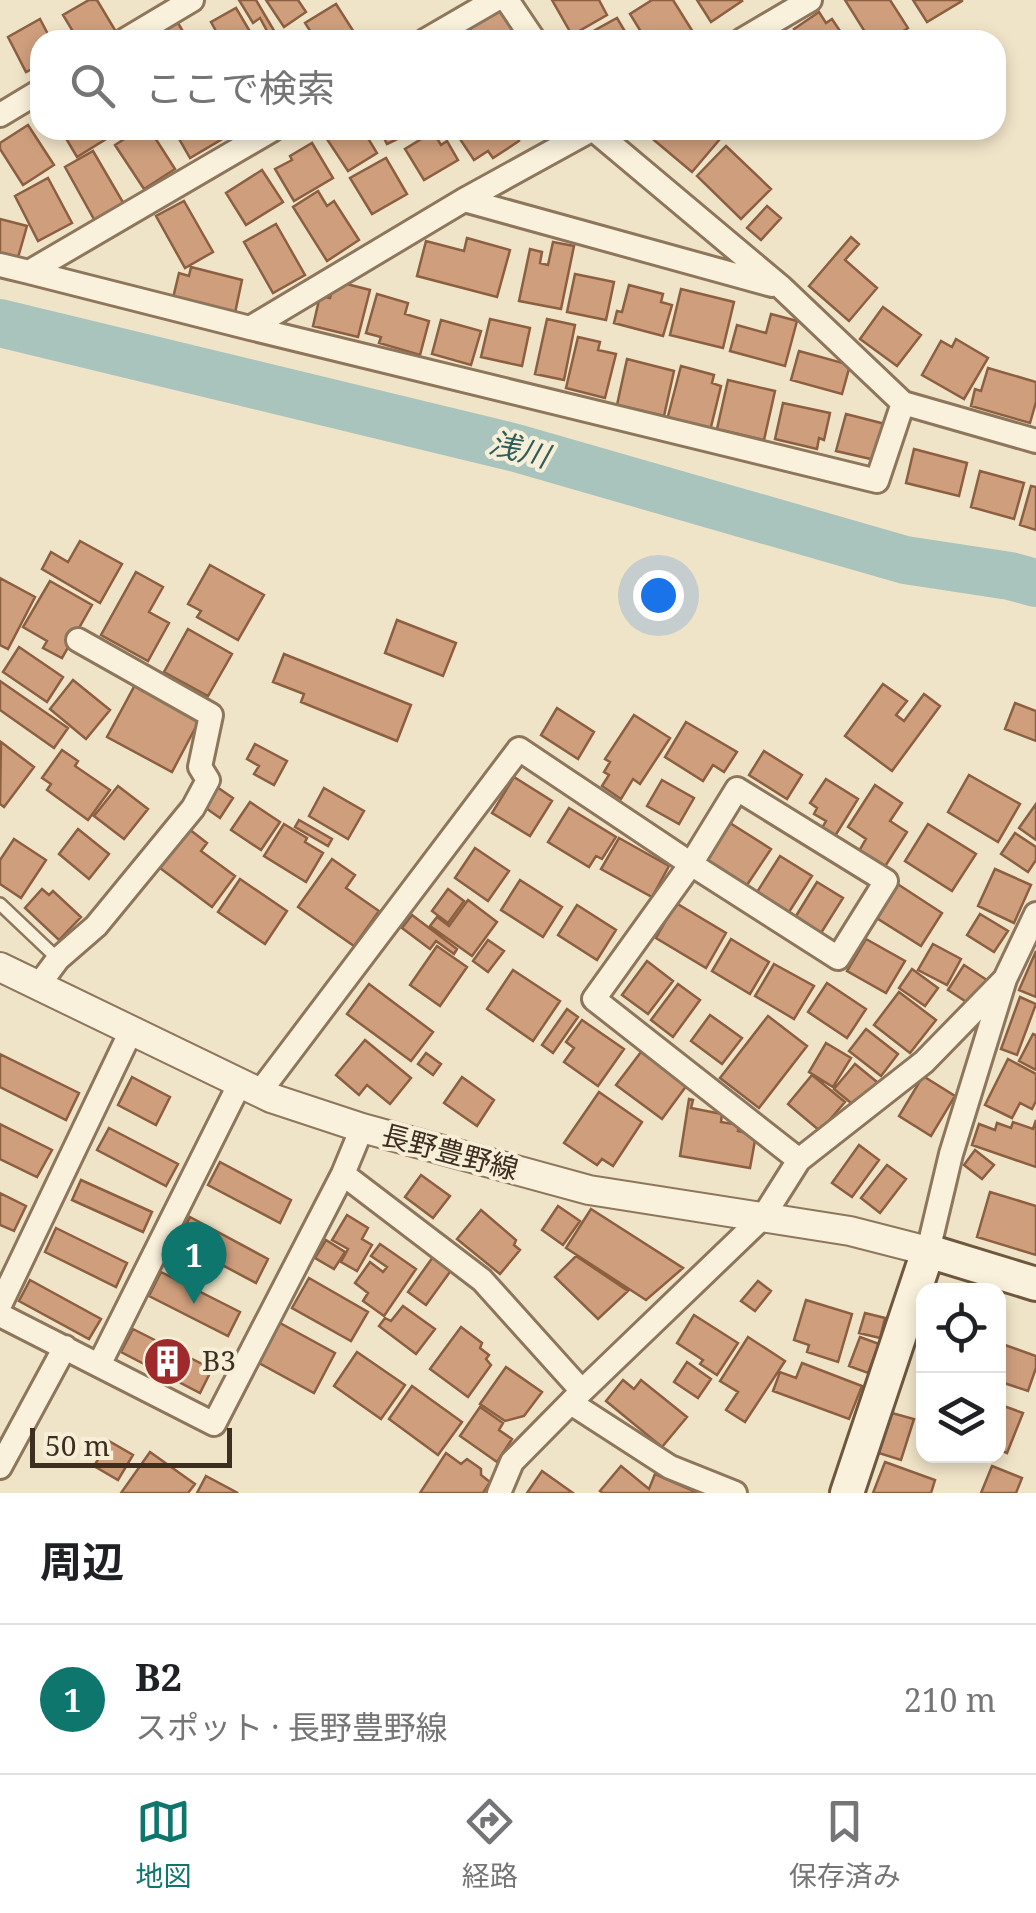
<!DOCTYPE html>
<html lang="ja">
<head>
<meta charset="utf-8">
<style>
  :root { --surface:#fff; --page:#f6f6f6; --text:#202124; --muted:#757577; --line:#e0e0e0; --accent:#0f766e }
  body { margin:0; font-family:"Noto Serif","Noto Sans JP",serif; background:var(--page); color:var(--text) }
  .controls { position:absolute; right:30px; bottom:30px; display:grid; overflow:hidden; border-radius:20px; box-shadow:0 5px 15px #0003 }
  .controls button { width:90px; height:90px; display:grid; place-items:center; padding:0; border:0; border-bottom:2px solid var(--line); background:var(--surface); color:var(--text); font:50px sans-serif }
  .scale { position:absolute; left:30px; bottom:25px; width:202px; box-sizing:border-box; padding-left:10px; border:5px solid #3d2e20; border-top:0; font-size:28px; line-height:35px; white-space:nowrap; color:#3d2e20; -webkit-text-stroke:8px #f7eed8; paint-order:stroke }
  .you { position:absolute; left:658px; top:595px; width:35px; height:35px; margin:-25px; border:8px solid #fff; border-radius:50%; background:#1a73e8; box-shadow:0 0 0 15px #1a73e833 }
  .badge { display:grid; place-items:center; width:65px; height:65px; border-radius:50%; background:var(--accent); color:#fff; font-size:32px; font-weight:700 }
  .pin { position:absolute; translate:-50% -82px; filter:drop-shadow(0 2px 5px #0008) }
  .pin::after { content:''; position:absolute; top:52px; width:35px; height:30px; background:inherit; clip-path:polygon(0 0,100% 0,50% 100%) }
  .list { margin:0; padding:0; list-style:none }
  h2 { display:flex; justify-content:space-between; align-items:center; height:130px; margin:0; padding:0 40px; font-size:42px }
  h2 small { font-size:32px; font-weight:400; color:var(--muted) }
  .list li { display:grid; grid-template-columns:65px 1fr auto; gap:30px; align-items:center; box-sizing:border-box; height:150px; padding:0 40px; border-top:2px solid var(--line) }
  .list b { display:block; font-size:38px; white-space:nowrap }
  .list p { margin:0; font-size:32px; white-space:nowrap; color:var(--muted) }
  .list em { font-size:32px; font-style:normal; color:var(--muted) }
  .icon { flex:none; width:55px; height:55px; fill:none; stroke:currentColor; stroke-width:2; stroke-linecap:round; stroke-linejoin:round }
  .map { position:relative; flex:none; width:1036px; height:1493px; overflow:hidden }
  .search { position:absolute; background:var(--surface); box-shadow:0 5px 15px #0003; left:30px; right:30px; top:30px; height:110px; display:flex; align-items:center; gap:25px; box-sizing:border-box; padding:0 35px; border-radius:30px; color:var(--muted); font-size:38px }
  .sheet { height:280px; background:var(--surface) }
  nav { display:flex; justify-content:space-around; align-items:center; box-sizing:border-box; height:140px; border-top:2px solid var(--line); background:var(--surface); font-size:28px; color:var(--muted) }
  nav a { display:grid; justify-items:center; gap:5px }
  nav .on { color:var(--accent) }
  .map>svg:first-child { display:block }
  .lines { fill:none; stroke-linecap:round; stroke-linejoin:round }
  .river { stroke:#a9c4bc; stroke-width:48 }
  .building { fill:#cf9f7d; stroke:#8d5f41; stroke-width:2.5 }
  .service-casing { stroke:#8d765c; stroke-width:16 }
  .minor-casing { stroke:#8d765c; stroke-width:28 }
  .tertiary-casing { stroke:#8d765c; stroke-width:32 }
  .secondary-casing { stroke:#6f573f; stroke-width:38 }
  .service { stroke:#faf1dc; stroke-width:11 }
  .minor { stroke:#faf1dc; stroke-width:22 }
  .tertiary { stroke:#faf1dc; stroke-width:28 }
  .secondary { stroke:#faf1dc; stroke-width:32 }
  .labels { text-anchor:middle; stroke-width:8; stroke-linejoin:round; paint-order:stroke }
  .street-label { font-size:28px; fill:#3d2e20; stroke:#f7eed8 }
  .poi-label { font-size:28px; fill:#3d2e20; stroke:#f7eed8; text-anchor:start }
  .water-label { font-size:30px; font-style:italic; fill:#2f5d5a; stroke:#f7eed8 }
</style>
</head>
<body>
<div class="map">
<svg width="1036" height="1493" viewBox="0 0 1036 1493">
  <rect width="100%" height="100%" fill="#f0e4c8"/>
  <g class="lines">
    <path class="river" d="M0 323 516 448 905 560 1010 576 1036 583"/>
  </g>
  <path class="building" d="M89 0H97L115 30 98 40H78L63 15Z
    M239 0H256L276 34 263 40 260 35 267 31 260 18 253 23Z
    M266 0H298L306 12 284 27Z
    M552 0H599L607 15 572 35Z
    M652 0H673L698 40H646L630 14Z
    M697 0H741L742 1 711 22Z
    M845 0H890L908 28 889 40H870Z
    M913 0H962V1L927 22Z
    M336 4 359 40H316L305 23Z
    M502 7 523 40H477L469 27Z
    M236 8 255 40H221L211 22Z
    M819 12 826 23 832 19 846 40H801L794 29Z
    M617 18 630 40H577Z
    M40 19 51 40H40V65L26 72 8 37Z
    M178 23 188 40H156L154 37Z
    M28 125 54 165 23 185 0 149V143Z
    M61 130H100L106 139 77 157Z
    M138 130H150L175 169 144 189 115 145Z
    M174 130H219L224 138 190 158Z
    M321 130H363L377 153 348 171Z
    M380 130H416L387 144Z
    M454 130H512L519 141 493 158 488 151 474 160Z
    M652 130H709L720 139 692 172 648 135Z
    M433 132 441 145 447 141 458 160 424 180 405 149Z
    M312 143 333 178 294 201 275 169 292 160 290 156Z
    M726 146 771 189 741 219 697 176Z
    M93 151 124 204 95 221 65 167Z
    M386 158 407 194 372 214 350 178Z
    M262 170 283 202 246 225 226 193Z
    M48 178 72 223 38 241 15 196Z
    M318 191 327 206 334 201 359 240 327 261 293 207Z
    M184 201 213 252 185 268 156 216Z
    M767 206 781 218 761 240 747 228Z
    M0 219 27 226 17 261 0 257Z
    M276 224 305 275 273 293 244 242Z
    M851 237 859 244 845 260 877 288 849 321 809 286Z
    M467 238 510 250 497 297 417 276 426 241 464 251Z
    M553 242 574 246 561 309 519 301 530 249 542 252 540 263 548 265Z
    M191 267 242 280 235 313 173 298 179 273 189 276Z
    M575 274 614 282 606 320 567 312Z
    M335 281 370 290 358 337 313 326 320 296 330 298Z
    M629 285 663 294 661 302 672 305 663 336 614 323 617 311 622 312Z
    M681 289 734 302 723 348 670 335Z
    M377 294 408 303 405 314 429 321 420 355 379 343 381 337 366 333Z
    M883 307 921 335 897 366 860 339Z
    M771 314 797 321 785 366 730 351 737 325 766 333Z
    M490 319 530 328 522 366 481 357Z
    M547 319 575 325 564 380 535 374Z
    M441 320 481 331 471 365 432 354Z
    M578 337 600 342 598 350 616 354 605 398 566 388Z
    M956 339 988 358 964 399 922 375 941 341 952 347Z
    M799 351 850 365 842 394 791 380Z
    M627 359 674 371 664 416 617 405Z
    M681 366 714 375 712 383 721 386 710 431 667 420Z
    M988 368 1036 382V402L1030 423 971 406 975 389 981 391Z
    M728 380 775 391 764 440 717 429Z
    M783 403 830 413 824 440 819 438 817 449 775 439Z
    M846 414 885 424 875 460 836 451Z
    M914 449 967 463 959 496 906 483Z
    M980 471 1024 483 1014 519 971 507Z
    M1031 486 1036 487V530L1020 525Z
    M80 541 122 564 100 603 42 569 51 552 68 562Z
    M210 565 264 595 238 640 197 617 201 611 188 604Z
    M136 572 163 587 149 612 169 623 148 661 101 635Z
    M0 578 35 597 8 649 0 645Z
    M50 581 92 605 62 658 43 648 47 641 23 627Z
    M397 620 456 643 443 676 385 653Z
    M188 629 232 654 208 696 164 672Z
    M19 647 63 677 47 702 3 672Z
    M284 654 411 705 397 741 301 702 304 694 273 682Z
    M73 680 110 710 86 739 50 709Z
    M0 681 68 728 54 748 0 710Z
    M883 684 907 701 896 715 904 721 924 694 940 706 892 771 845 736Z
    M135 685 200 719 172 772 107 737Z
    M1015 703 1036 711V741L1005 729Z
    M557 708 594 732 578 759 541 735Z
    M634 715 670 738 640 784 633 779 621 799 602 786 609 775 604 772 610 762 605 759Z
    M686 722 737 752 724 772 713 765 703 781 665 757Z
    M1 742 34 767 4 807 0 804Z
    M255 744 287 761 274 785 254 774 259 766 247 759Z
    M62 750 78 761 75 766 110 790 88 820 47 790 51 784 42 778Z
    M764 751 802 775 787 799 749 775Z
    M969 775 1020 804 998 842 948 812Z
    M514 777 552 801 530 836 492 813Z
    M826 779 858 799 835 836 822 828 826 821 814 814 817 808 810 803Z
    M662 780 694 798 679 824 647 806Z
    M875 785 902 803 890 821 907 832 884 868 859 851 866 839 848 827Z
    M118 786 148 809 124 839 94 816Z
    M217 787 233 798 220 818 203 806Z
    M324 788 364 811 348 839 309 816Z
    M250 802 280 822 261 850 231 830Z
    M1036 804V840L1019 828Z
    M569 808 616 837 602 859 596 856 589 867 548 842Z
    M299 820 332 839 328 846 295 827Z
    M730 823 771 849 747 885 707 860Z
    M284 824 307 838 305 842 323 853 306 882 264 856Z
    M928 824 976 854 952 891 905 861Z
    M78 829 109 854 89 879 59 854Z
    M189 829 207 843 201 851 235 876 212 907 160 868Z
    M1015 833 1036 847V860L1028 872 1001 854Z
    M619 838 669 866 652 897 601 869Z
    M14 839 46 860 21 898 0 884V860Z
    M475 848 509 871 488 901 455 878Z
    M780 856 812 876 789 912 757 892Z
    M332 859 355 875 346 888 379 911 354 946 298 907Z
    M995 869 1031 885 1014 923 978 906Z
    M240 879 287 911 265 944 218 912Z
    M520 880 562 907 543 937 501 910Z
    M817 882 843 898 821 933 796 916Z
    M896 883 942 913 921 946 875 917Z
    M42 889 49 895 53 891 81 917 59 940 25 908Z
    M448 889 464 901 448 923 432 911Z
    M468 900 497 922 472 956 430 926 437 917 449 926Z
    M676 903 726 933 706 968 656 938Z
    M577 905 616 930 597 960 558 935Z
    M980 914 1008 931 994 952 967 935Z
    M412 915 457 949 454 954 436 941 430 949 402 928Z
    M731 939 769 962 750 994 712 971Z
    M866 939 905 961 886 993 847 971Z
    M488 940 504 951 488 972 473 961Z
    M933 944 961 959 947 985 918 970Z
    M437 946 467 967 440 1006 410 985Z
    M1036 951V997L1019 990Z
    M647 961 673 981 648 1014 622 995Z
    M774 964 814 986 794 1019 755 996Z
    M964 965 987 980 971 1005 948 990Z
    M912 969 938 988 925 1006 899 988Z
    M513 970 560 1001 533 1041 487 1009Z
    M827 983 866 1009 847 1038 808 1012Z
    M369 984 433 1032 411 1061 347 1014Z
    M678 984 700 1000 673 1037 651 1020Z
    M899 992 936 1020 910 1053 874 1025Z
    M1020 997 1036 1004 1017 1055 1001 1049Z
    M567 1009 578 1017 553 1053 542 1045Z
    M710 1015 742 1038 722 1064 691 1041Z
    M768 1016 807 1046 759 1108 720 1078Z
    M582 1020 624 1049 598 1086 564 1062 574 1048 566 1042Z
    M866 1029 898 1054 881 1076 849 1051Z
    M1033 1034 1036 1035V1070L1019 1061Z
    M365 1040 411 1078 390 1104 367 1085 359 1095 336 1075Z
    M826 1043 851 1058 833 1087 809 1072Z
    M641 1052 687 1085 662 1119 616 1085Z
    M426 1053 441 1064 433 1075 418 1064Z
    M0 1054 79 1093 66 1120 0 1087Z
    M1008 1059 1036 1074V1101L1032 1109 1020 1103 1012 1118 985 1105Z
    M855 1064 877 1082 856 1107 834 1089Z
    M812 1075 845 1102 820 1131 788 1104Z
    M923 1076 955 1096 931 1136 899 1116Z
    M132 1077 170 1097 156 1125 118 1105Z
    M462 1077 494 1100 477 1126 444 1103Z
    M599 1092 642 1122 613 1166 602 1159 597 1165 564 1143Z
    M689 1099 693 1100 691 1108 722 1114 721 1122 739 1125 738 1131 756 1135 750 1168 680 1156Z
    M1036 1120V1167L972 1145 979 1124 995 1130 997 1123 1011 1128 1013 1122 1033 1129Z
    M0 1124 52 1150 37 1177 0 1159Z
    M109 1128 178 1164 166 1186 97 1150Z
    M859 1145 879 1160 852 1197 832 1183Z
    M975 1150 994 1165 982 1179 964 1165Z
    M220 1162 291 1200 280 1223 208 1185Z
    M887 1165 906 1179 880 1213 861 1198Z
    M421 1175 450 1196 433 1218 405 1197Z
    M81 1180 152 1212 143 1232 72 1200Z
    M990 1192 1036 1206V1255L977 1237Z
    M0 1193 26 1206 14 1231 0 1225Z
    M558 1206 580 1221 563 1245 542 1230Z
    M591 1209 683 1268 646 1300 566 1248Z
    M481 1210 516 1240 514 1245 520 1250 500 1274 457 1239Z
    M347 1215 368 1228 362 1239 372 1245 357 1271 341 1262 348 1249 332 1240Z
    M190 1217 268 1259 256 1283 177 1241Z
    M56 1228 127 1263 116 1287 45 1252Z
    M326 1240 345 1252 334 1269 315 1258Z
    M380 1244 416 1269 384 1316 363 1301 368 1293 355 1283 370 1262 383 1272 387 1267 371 1256Z
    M576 1256 628 1291 598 1319 555 1277Z
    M433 1257 452 1269 426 1305 408 1292Z
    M161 1272 240 1312 228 1336 149 1296Z
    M309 1278 368 1312 351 1341 292 1308Z
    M30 1280 101 1319 89 1339 19 1301Z
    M758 1281 771 1291 755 1311 741 1301Z
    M806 1300 852 1314 838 1362 807 1352 809 1345 794 1340Z
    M403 1306 435 1329 416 1354 379 1326 385 1318 391 1321Z
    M865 1313 885 1318 880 1338 859 1333Z
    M694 1315 738 1343 717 1375 700 1364 703 1360 677 1343Z
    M280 1323 335 1353 314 1393 259 1363Z
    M461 1327 482 1343 480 1348 489 1355 486 1359 491 1365 468 1397 430 1369Z
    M133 1329 212 1369 200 1393 121 1352Z
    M748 1337 785 1361 745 1422 726 1410 738 1392 720 1381Z
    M860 1337 879 1344 868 1373 849 1366Z
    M1005 1345 1036 1356V1368L1028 1391 998 1381V1362Z
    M357 1352 405 1385 381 1419 334 1386Z
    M687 1362 711 1379 698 1398 674 1382Z
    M802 1363 862 1386 849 1419 773 1391 780 1372 796 1378Z
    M506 1367 542 1392 524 1416 505 1421 480 1404Z
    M623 1380 634 1389 641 1380 687 1417 662 1447 606 1401Z
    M412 1386 462 1422 438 1455 389 1419Z
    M998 1404 1023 1413 1007 1453 998 1449Z
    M480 1407 503 1423 499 1430 512 1439 497 1462 460 1436Z
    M881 1410 914 1419 901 1460 869 1450Z
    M109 1441 133 1455 118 1480 94 1466Z
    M150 1452 195 1484 188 1493H121Z
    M446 1453 461 1464 467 1459 481 1469V1475L490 1482 483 1493H420Z
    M885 1462 935 1480 931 1493H873Z
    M621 1466 649 1489 655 1474 698 1493H603L600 1491Z
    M992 1466 1022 1478 1016 1493H981Z
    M542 1471 573 1493H527Z
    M206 1476 238 1493H197Z"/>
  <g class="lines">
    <defs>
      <path id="service" d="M0 904 58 959"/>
      <path id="minor" d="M507 0 534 40
        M125 40 192 0
        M426 40 495 0
        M742 40 810 0
        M0 115 40 91
        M594 130 781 287 903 403 1036 441
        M464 200 772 285
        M0 265 29 272 272 130
        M29 272 250 328 877 481 903 403
        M250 328 464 200 591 130
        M737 789 886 881 838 958 691 864Z
        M38 986 58 959 96 926 193 808 208 780 200 767 211 715 78 640
        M259 1093 519 749 691 864 594 999 799 1160
        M343 1174 482 1280 582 1391
        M928 1251 951 1154 1005 979 1036 914
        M0 1305 131 1031
        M0 1315 214 1424 343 1174 362 1128
        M99 1365 240 1083
        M571 1403 670 1467 735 1493
        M0 1467 65 1347
        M499 1493 512 1462 582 1391 763 1217 799 1160 924 1062 1005 979"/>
      <path id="tertiary" d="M0 967 271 1098 362 1128 589 1190 850 1231 928 1251"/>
      <path id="secondary" d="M847 1493 928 1251 1036 1284"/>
    </defs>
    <use href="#service" class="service-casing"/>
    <use href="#minor" class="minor-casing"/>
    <use href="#tertiary" class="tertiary-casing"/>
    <use href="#secondary" class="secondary-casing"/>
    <use href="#service" class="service"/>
    <use href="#minor" class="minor"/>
    <use href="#tertiary" class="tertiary"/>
    <use href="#secondary" class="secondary"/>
  </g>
  <defs>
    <symbol id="building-disc" viewBox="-11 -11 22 22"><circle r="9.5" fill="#9e2a2b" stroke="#f7eed8"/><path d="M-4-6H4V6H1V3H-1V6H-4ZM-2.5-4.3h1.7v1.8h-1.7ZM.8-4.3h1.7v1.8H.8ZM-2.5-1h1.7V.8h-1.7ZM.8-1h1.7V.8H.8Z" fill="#fff"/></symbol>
  </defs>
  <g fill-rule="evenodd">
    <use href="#building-disc" x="140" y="1334" width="55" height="55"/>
  </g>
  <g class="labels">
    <g class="street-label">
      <text transform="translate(450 1152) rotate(15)" y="10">長野豊野線</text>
    </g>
    <g class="poi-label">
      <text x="202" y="1371">B3</text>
    </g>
    <g class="water-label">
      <text transform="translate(519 450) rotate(15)" y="10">浅川</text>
    </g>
  </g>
</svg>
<div class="controls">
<button><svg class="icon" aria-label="locate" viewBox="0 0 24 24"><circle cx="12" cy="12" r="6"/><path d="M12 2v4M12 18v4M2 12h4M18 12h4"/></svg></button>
<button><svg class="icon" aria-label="layers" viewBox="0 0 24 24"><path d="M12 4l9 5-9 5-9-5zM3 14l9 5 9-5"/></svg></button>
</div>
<div class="scale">50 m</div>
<div class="you"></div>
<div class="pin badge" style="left:194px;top:1304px">1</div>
<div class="search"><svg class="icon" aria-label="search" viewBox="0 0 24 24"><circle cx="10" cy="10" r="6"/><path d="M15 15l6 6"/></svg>ここで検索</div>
</div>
<section class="sheet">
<h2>周辺<small></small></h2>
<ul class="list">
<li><span class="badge">1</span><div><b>B2</b><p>スポット · 長野豊野線</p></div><em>210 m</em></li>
</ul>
</section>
<nav>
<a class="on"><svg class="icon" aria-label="map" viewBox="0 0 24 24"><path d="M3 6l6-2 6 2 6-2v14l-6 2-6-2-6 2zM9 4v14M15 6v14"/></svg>地図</a>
<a><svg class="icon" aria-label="directions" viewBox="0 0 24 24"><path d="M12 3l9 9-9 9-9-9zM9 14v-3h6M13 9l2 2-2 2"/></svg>経路</a>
<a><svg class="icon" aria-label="saved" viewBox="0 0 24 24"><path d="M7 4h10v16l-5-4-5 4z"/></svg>保存済み</a>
</nav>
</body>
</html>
